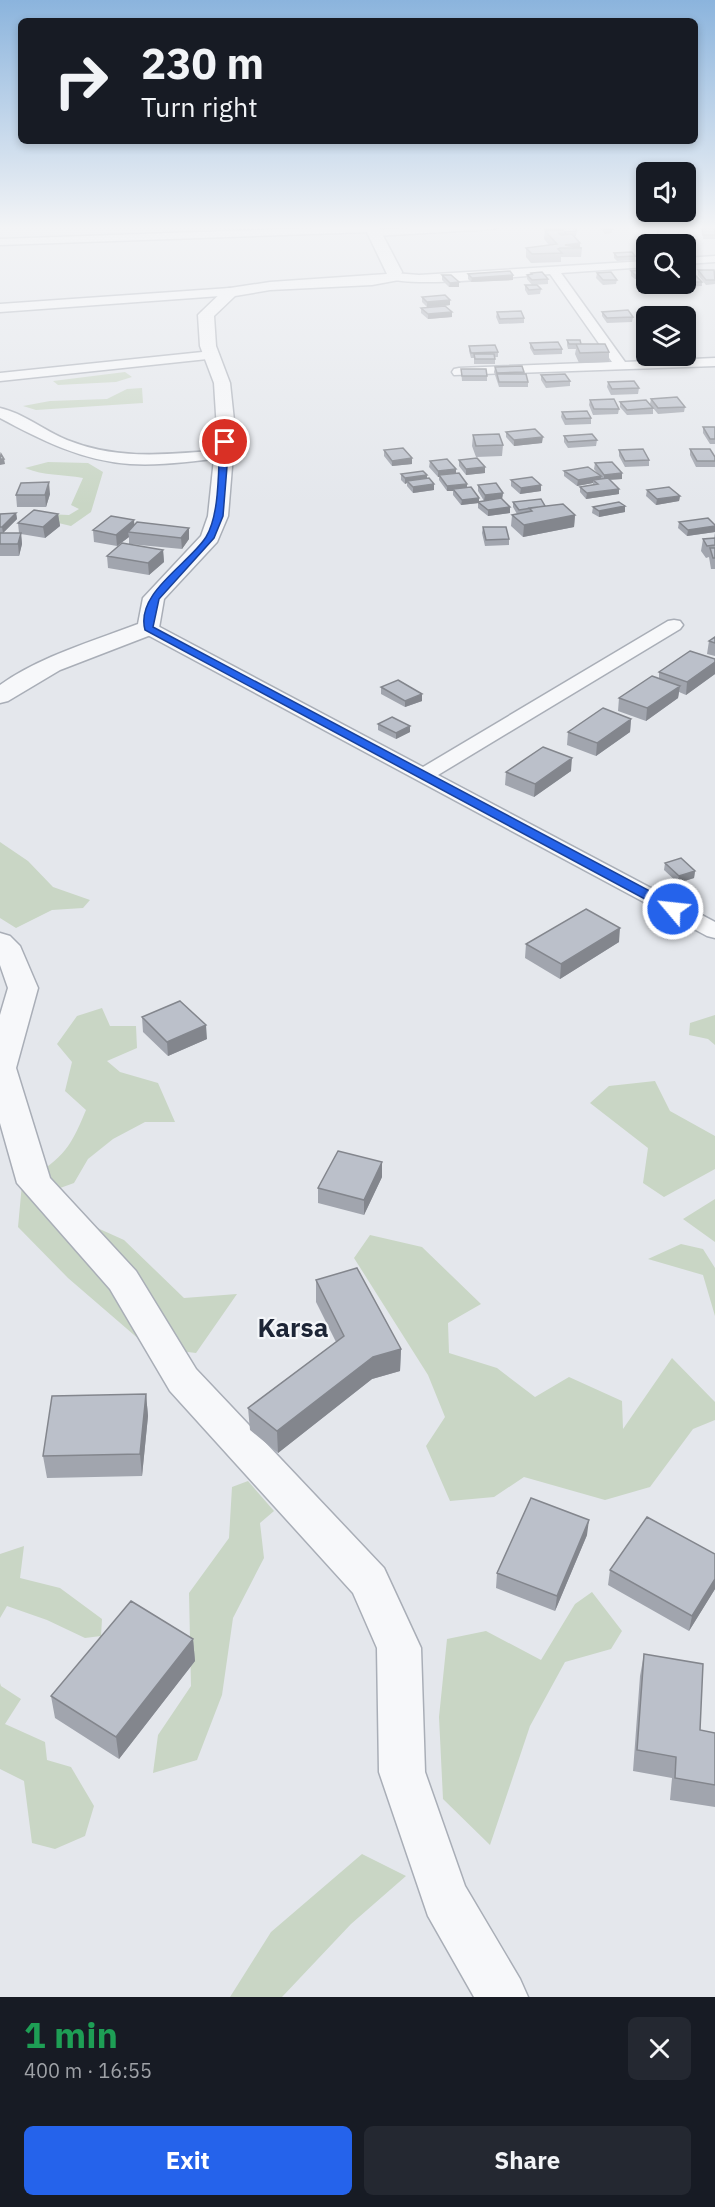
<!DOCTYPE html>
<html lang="en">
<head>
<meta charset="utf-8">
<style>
	:root { --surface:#171b24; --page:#242831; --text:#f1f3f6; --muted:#9ea1a6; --accent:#2563eb }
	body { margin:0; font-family:"IBM Plex Sans",sans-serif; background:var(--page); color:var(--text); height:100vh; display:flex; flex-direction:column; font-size:22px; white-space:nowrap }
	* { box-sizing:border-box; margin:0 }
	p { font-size:20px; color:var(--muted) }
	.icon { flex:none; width:33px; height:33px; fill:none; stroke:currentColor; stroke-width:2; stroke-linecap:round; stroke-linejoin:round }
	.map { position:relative; height:1997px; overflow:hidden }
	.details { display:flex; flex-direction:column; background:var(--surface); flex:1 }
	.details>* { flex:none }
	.guide { position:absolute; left:18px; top:18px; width:680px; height:126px; border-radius:9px; box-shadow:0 3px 9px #0003; background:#171b24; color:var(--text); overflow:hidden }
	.controls { position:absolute; left:636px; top:162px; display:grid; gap:12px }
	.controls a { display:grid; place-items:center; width:60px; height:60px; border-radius:9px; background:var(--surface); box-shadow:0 3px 9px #0003; font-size:30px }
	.pin { position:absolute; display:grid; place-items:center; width:51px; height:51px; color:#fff; margin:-26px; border:3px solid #fff; border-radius:50%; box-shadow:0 2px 6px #0007 }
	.me { position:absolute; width:66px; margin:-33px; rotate:298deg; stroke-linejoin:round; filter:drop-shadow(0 0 4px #0008) }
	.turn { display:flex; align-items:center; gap:21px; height:126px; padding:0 24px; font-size:27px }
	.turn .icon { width:78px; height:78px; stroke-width:2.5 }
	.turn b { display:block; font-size:42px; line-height:51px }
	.round { display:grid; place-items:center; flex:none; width:63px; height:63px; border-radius:9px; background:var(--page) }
	.overview { display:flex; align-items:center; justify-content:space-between; height:102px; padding:0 24px }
	h1 { font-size:36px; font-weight:800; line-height:45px; color:#1e9e55 }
	.action { display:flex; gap:12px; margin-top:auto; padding:12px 24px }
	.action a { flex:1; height:69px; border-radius:9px; background:var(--accent); color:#fff; font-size:24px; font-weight:800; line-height:69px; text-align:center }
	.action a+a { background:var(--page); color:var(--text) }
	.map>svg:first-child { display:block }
	.green { fill:#c9d6c5 }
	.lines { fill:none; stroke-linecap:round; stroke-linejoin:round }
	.minor-casing { stroke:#a9aeb7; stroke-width:3 }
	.tertiary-casing { stroke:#a9aeb7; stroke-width:3 }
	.minor { fill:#f7f8fa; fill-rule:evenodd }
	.tertiary { fill:#f7f8fa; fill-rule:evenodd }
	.wall { fill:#a1a5ae }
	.shaded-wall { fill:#83868d }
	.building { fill:#bbc0ca; stroke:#83868d; stroke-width:1.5 }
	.route { fill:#2563eb; stroke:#184099; stroke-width:1.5 }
	.labels { text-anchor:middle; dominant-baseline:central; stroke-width:4.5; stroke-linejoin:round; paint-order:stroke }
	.near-quarter-label { font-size:26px; font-weight:bold; fill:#1d2536; stroke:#f4f6f9 }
</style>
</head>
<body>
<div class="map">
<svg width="715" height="1997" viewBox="0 0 715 1997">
	<rect width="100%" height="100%" fill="#e4e7ec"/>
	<path class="green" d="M125,372L132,377L116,382L58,385L53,381Z
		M142,388L143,403L36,410L23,406L50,401L107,399L127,389Z
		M48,462L88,463L103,472L91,512L71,526L50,521L45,514L69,515L79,509L71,505L83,478C63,474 44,476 25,468Z
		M0,842L28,861L53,887L90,900L83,908L52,910L16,928L0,918Z
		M102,1008L110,1026H136L137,1048L107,1061L120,1072L158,1083L175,1122H145L113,1139L88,1159L74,1183L38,1196L44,1204L124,1240L184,1298L237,1294L196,1353L148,1347L68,1278L18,1227L22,1184C61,1158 68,1154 86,1110L65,1091L72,1062L57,1044L77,1016Z
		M715,1015V1045L708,1039L689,1035L690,1023Z
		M655,1081L670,1111L715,1136V1169L664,1197L643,1183L648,1148L590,1103L609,1086Z
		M715,1199V1242L683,1219Z
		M370,1235L422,1247L481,1304L448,1323L449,1353L497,1368L535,1397L569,1377L622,1401L623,1429L672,1358L715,1402V1420L693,1429L650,1487L605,1500L524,1477L494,1497L450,1501L426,1446L445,1417L428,1375L354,1258Z
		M681,1244L703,1249L715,1268V1316L703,1275L648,1259Z
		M248,1481L274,1511L260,1523L264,1558L233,1618L222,1695L197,1760L153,1773L158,1735L191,1686L189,1593L229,1538L232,1487Z
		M24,1546L20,1578L60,1588L102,1619L101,1636L85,1638L47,1620L7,1606L0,1618V1554Z
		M592,1592L622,1631L611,1649L565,1662L530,1726L490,1845L443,1799L439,1717L447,1639L486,1631L541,1660L575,1604Z
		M0,1683L1,1686L21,1699L5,1724L45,1742L47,1760L71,1767L94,1806L85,1836L55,1849L32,1843L24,1781L0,1769Z
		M362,1854L406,1876L351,1924L282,1997H230L271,1932Z"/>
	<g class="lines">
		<g class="minor-casing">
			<path id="minor" d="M373,226L378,230L444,226H499L494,229L375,236L370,232L0,245V239Z
				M715,256V262L686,264V258Z
				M646,261V267L561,273L625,362L715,358V366L454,375L452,372L454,369L459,368L612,362L550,274C524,276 402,289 388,277L394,273L419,275Z
				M230,288L234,289V295L0,312V304Z
				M212,351L219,355L217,358L0,381V373Z
				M0,408C23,413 45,431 67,440C119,461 169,454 223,450L230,454L223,458C192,461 161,466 130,464C83,461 41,440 0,418Z
				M674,620L680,621L683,625L680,629L438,775L715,922V938L707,936L142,632L139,628L142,624H154L423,767L668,621Z"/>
		</g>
		<g class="tertiary-casing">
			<path id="tertiary" d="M364,226H378L402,272L399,280L372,285L270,290L235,296L214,316L216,346L230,383L235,430L228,516L217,542L164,599L159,628L156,633L60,670L8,701L0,703V685C41,656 91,642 138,624L143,598L201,536L208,516L217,430L214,383L200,346L198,315L201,312L225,289L230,288L270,282L387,274Z
				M0,933L10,936L20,946L38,988L16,1068L50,1178L136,1271L196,1369L384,1568L421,1648L425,1772L465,1886L520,1979L528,1997H474L428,1916L379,1772L377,1648L353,1593L170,1391L110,1289L17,1183L0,1123V1015L8,988L0,965Z"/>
		</g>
		<use href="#minor" class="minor"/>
		<use href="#tertiary" class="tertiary"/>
	</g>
	<path class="wall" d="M601,226H609L612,229V233L605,234L601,229Z
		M680,226L677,244H656L657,236Z
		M681,226H696L695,233L681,232Z
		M702,226L715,231V239H703Z
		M545,229L577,231L576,236H574L580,248H582L581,257H561V262L531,263L526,257V248L549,245L544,239Z
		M614,253L635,256V260L617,261L614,258Z
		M686,264L693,269V272L702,282V286L685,287L681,284H686Z
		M646,270L635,279L631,276V271Z
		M698,270L715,271V284L706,285L698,275Z
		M531,273L548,279V284L532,285L527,279V275L531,274Z
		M597,273L617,280L616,284L603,285L596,278Z
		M468,274L513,275V280L471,282L468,279Z
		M442,275L459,287H449L442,280Z
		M525,285L541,289L540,294L528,295L525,290Z
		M422,297L450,300V305L445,306L452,312V317L428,319L421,313V308L427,307L422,302Z
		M497,312L524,318V323L499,324L496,317Z
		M602,312L633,317L632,322L607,323L602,316Z
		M567,340L609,352V362L579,363L575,354L576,349H568L567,345Z
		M530,343L562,349V354L534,355L530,348Z
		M469,346L498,352V357H495V364H474V358H471L469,351Z
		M495,367L524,372L528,382V387H499L494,372Z
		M461,369L487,376V381H462Z
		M541,375L570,381V386L546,388L541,380Z
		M608,382L639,388L638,394L611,395L607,387Z
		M651,399L685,407L684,412L658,414L653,408V414L627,415L620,407V402L650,404Z
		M590,400L619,409L618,414L593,415L589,405Z
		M562,412L591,418V424L565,425L561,417Z
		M703,427H715V444H710L703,433Z
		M506,432L542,443L514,446L506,437Z
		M473,435L503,445L502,456L476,457L472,446Z
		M564,436L597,440L596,446L568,448L564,442Z
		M690,449L715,457V467H696L690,455Z
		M384,450L412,458V464L392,466L384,456Z
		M619,450L649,460V466L625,467L619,456Z
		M459,460L485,473L466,475L459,466Z
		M430,461L456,469V473L467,484V487L479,498V502L484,501L478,491V485L503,493L502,499H501L510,513L488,516L478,508V503L461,505L453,495V491H447L439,480V477H438L429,467Z
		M595,463L622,473V479L609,480L619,489V494L586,499L580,492V487L593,485V483L577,486L564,476V471L598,474L594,469Z
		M401,474L427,475V478L434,490L413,493L407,486V483L405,484L401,480Z
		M511,480L541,485V491L520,494L511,486Z
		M647,490L680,496L679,501L656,505L646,496Z
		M50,494L46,507H17L16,495Z
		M513,502L545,506L575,515L574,527L523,537L511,526L512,515L517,514L513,507Z
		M625,506V512L599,517L592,513L593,507Z
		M16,513L17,519L3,533H0V514Z
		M58,514L60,526L45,538L21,534L22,544L19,556H0V533H19L18,523Z
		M679,522L715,525V569H711L709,557L706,558L701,551L703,539H714L715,532L687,536L678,528Z
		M135,525L189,539L182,549L129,544V537L117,546L94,542L93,530Z
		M483,527L509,539V545L485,546L482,533Z
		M163,550L164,562L149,575L108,568L107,556Z
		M715,637V656L707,654L709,641Z
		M715,659V674L686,695L679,692L678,698L646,721L618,711L619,698L659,678V672Z
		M381,687L422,701L405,707L381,694Z
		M631,719L630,732L596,756L567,745L568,732Z
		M378,724L410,732L396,739L378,730Z
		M571,771L534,797L505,785L506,772Z
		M665,863L695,871L694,878L678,883L664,870Z
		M619,942L560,979L525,958L526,944Z
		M142,1017L207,1039L168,1056L143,1032Z
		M382,1162V1177L364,1215L318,1203V1188Z
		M316,1280L401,1349L400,1371L372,1379L278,1453L250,1430L248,1408L336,1342L316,1302Z
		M146,1394L148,1416L142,1476L47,1478L43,1456Z
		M587,1535L555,1611L496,1588L497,1573Z
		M715,1554V1589L689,1631L608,1585L610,1570Z
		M193,1639L195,1661L119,1759L55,1718L51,1696Z
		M644,1654L700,1730L715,1733V1807L670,1800L672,1778L633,1771L640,1676Z"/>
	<path class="shaded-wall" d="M580,243V248L565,245Z
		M646,274V279H635V275Z
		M513,275V280L471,282L472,278Z
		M459,282V287H449L450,283Z
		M450,300V305L427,307V302Z
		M452,312V317L428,319V314Z
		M543,437L542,443L514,446V440Z
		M412,458V464L392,466V461Z
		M0,459H4L5,464L0,465Z
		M485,467V473L466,475V469Z
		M456,469V475H439V477H438V471Z
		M622,473V479L604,480V475Z
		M427,475V480L407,481V483L405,484V478Z
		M601,476V482L593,480V483L577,486L578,480Z
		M49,482L50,494L46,507L45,495Z
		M434,484V490L413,493V487Z
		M467,484V489H453V491H447V486Z
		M541,485V491L520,494L521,488Z
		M619,489V494L586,499L587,493Z
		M503,493L502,499L484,501L485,495Z
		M680,496L679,501L656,505L657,499Z
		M479,498V503L461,505L462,500Z
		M625,506V512L599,517V511Z
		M510,507V513L488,516V510Z
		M16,513L17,519L3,533L2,527Z
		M58,514L60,526L45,538L43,527Z
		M575,515L574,527L523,537L524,525Z
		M134,520L135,532H128L129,537L117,546L116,535Z
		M715,526V532L687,536L688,530Z
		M189,528V539L182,549L181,538Z
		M21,533L22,544L19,556L18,544Z
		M163,550L164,562L149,575L148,563Z
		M715,662V674L686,695L687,682Z
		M680,686L678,698L646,721L647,708Z
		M422,694V701L405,707V701Z
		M631,719L630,732L596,756L597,743Z
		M410,726V732L396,739V733Z
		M572,758L571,771L534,797L535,784Z
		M695,871L694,878L678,883L679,876Z
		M620,928L619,942L560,979L561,964Z
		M206,1025L207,1039L168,1056L167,1042Z
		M382,1162V1177L364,1215V1200Z
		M401,1349L400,1371L372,1379L278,1453L277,1431L373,1357Z
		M146,1394L148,1416L142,1476L140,1454Z
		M589,1520L587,1535L555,1611L557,1596Z
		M715,1579V1589L689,1631L692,1616Z
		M193,1639L195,1661L119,1759L116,1737Z"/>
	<path class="building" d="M572,226L577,231L565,232L563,230H547L545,229Z
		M602,226H609L612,229H605Z
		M659,226H680L678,237L657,236Z
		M681,226H696V228H681Z
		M702,226H714L715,235H703Z
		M563,230L566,233H559L561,235L572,234L580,243L565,245L582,248H560L558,249L562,253L532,254L526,248L557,244L545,231Z
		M662,243H675V244H662Z
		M632,252L635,256L617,257L614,253Z
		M686,264H688L693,269H686Z
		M646,270V274L635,275L631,271Z
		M698,270H714L715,280H706Z
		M510,271L513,275L472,278L468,274Z
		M686,271H691L702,282H686Z
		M542,272L548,279L532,280L527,275L532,274L531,273Z
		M611,272L617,280H603L597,273Z
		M442,275H451L459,282L450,283Z
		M525,285H537L541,289L529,290Z
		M445,295L450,300L427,302L422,297Z
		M445,306L452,312L428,314L421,308Z
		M628,310L633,317L607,318L602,312Z
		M521,311L524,318L500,319L497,312Z
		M567,340H580L581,344H569Z
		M558,342L562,349L534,350L530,343Z
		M576,344H605L609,352L580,353Z
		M495,345L498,352L471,353L469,346Z
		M474,354H494L495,359H475Z
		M522,366L524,372L497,373L495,367Z
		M461,369H486L487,376H462Z
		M497,374H526L528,382H499Z
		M565,374L570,381L546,382L541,375Z
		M634,381L639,388L612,389L608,382Z
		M677,397L685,407L658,408L651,399Z
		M614,399L619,409H594L590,400Z
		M646,400L653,408L627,410L620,402Z
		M587,411L591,418L566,419L562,412Z
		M703,427H715V439H710Z
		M535,429L543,437L514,440L506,432Z
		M499,434L503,445L476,446L473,435Z
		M592,434L597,440L568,442L564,436Z
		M403,448L412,458L392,461L384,450Z
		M643,449L649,460L625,461L619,450Z
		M690,449H710L715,457V461H697Z
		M1,454L4,459H0Z
		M477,458L485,467L466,469L459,460Z
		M447,459L456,469L438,471L430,461Z
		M612,462L622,473L604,475L595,463Z
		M588,467L601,476L578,480L564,471Z
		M423,471L427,475L405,478L401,474Z
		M459,473L467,484L447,486L439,475Z
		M532,477L541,485L521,488L511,480Z
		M429,478L434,484L413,487L407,481Z
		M608,478L619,489L587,493L580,487L598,484L593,480Z
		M49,482L45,495H16L21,483Z
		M496,483L503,493L485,495L478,485Z
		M471,487L479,498L462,500L453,489Z
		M669,487L680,496L657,499L647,490Z
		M501,498L510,507L488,510L478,502Z
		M541,499L545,506L519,510L513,502Z
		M619,502L625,506L599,511L593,507Z
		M563,504L575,515L524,525L512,515L532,511L529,508Z
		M34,510L58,514L43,527L18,523Z
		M16,513L2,527H0V514Z
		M111,516L134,520L116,535L93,530Z
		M708,518L715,525V526L688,530L679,522Z
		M137,522L189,528L181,538L128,532Z
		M483,527H506L509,539L486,540Z
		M0,533H21L18,544H0Z
		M715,538V545L707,546L703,539Z
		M122,543L163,550L148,563L107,556Z
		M710,548H715V558H713Z
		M715,637V643L709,641Z
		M690,651L715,659V662L687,682L659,672Z
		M652,676L680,686L647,708L619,698Z
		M398,680L422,694L405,701L381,687Z
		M603,708L631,719L597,743L568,732Z
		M392,717L410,726L396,733L378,724Z
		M543,747L572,758L535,784L506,772Z
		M681,858L695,871L679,876L665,863Z
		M586,909L620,928L561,964L526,944Z
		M180,1001L206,1025L167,1042L142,1017Z
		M338,1151L382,1162L364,1200L318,1188Z
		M357,1268L401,1349L373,1357L277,1431L248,1408L344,1336L316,1280Z
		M146,1394L140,1454L43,1456L52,1396Z
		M531,1498L589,1520L557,1596L497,1573Z
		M647,1517L715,1554V1579L692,1616L610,1570Z
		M131,1601L193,1639L116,1737L51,1696Z
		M644,1654L703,1664L700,1730L715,1733V1785L675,1778L676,1757L637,1750Z"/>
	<linearGradient id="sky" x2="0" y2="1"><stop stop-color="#8bb4dd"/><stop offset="0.45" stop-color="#f3f4f6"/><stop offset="1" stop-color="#f3f4f6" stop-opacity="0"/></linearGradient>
	<rect width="715" height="505" fill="url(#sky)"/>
	<path class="route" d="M225,440L229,442L223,516L214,538L159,599L153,627L678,906L680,909L678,912H669L145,630C135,593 189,564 206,537C220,514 218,469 220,442Z"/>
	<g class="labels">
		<g class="near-quarter-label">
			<text x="293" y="1327">Karsa</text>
		</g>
	</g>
</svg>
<div class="controls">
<a><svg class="icon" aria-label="sound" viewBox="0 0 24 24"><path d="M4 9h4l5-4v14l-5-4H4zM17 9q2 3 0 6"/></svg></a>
<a><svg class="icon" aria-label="search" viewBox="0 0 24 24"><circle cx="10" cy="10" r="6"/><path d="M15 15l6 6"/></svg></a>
<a><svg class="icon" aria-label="layers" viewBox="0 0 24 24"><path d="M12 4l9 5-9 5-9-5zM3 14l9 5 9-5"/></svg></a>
</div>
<div class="pin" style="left:225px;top:442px;background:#d93025"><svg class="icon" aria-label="arrive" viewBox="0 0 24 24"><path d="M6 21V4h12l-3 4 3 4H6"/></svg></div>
<svg class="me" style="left:673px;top:909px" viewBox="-20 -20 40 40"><circle r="17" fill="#2563eb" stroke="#fff" stroke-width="3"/><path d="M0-11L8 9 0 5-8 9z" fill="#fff"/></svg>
<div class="guide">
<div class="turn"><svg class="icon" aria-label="right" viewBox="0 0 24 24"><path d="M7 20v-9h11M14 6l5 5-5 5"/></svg><div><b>230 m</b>Turn right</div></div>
</div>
</div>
<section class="details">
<div class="overview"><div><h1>1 min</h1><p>400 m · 16:55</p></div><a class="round"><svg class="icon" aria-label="close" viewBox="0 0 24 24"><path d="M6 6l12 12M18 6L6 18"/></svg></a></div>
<div class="action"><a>Exit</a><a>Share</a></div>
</section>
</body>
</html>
